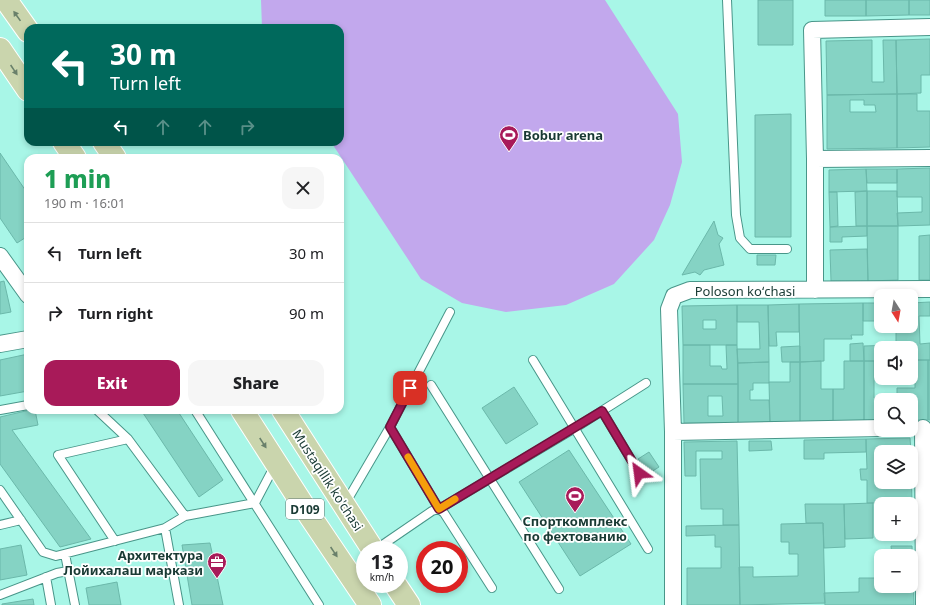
<!DOCTYPE html>
<html lang="en">
<head>
<meta charset="utf-8">
<style>
	:root { --surface:#fff; --page:#f6f6f6; --text:#202124; --muted:#757577; --line:#e0e0e0; --accent:#a81a59 }
	body { margin:0; font-family:"Noto Sans",sans-serif; background:var(--page); color:var(--text); height:100vh; display:flex; flex-direction:column; font-size:15px; white-space:nowrap }
	* { box-sizing:border-box; margin:0 }
	p { font-size:13px; color:var(--muted) }
	.icon { flex:none; width:22px; height:22px; fill:none; stroke:currentColor; stroke-width:2; stroke-linecap:round; stroke-linejoin:round }
	.map { position:relative; flex:1; overflow:hidden }
	.drawer { position:absolute; left:24px; top:154px; width:320px; height:260px; display:flex; flex-direction:column; background:var(--surface); border-radius:12px; box-shadow:0 2px 6px #0003 }
	.drawer>* { flex:none }
	.top-card { position:absolute; left:24px; top:24px; width:320px; height:122px; border-radius:12px; box-shadow:0 2px 6px #0003; background:#00695c; color:#fff; overflow:hidden }
	.needle { width:26px; rotate:169deg }
	.tools { position:absolute; left:874px; top:289px; display:grid; gap:8px }
	.tools a { display:grid; place-items:center; width:44px; height:44px; border-radius:8px; background:var(--surface); box-shadow:0 2px 6px #0003; font-size:20px }
	.speed { position:absolute; left:356px; top:541px; display:flex; gap:8px; font-size:20px; font-weight:700; text-align:center }
	.speed>* { display:grid; place-content:center; width:52px; height:52px; border-radius:50%; background:var(--surface); box-shadow:0 2px 6px #0003; line-height:1 }
	.speed small { font-size:10px; font-weight:400 }
	.speed .limit { border:6px solid #d22; background:#fff; color:#111 }
	.pin { position:absolute; display:grid; place-items:center; width:34px; height:34px; color:#fff; margin:-17px; border-radius:8px; box-shadow:0 2px 6px #0006 }
	.me { position:absolute; width:44px; margin:-22px; rotate:329deg; stroke-linejoin:round; filter:drop-shadow(0 0 3px #0008) }
	.turn { display:flex; align-items:center; gap:14px; height:84px; padding:0 20px; font-size:18px }
	.turn .icon { width:52px; height:52px; stroke-width:2.5 }
	.turn b { display:block; font-size:28px; line-height:34px }
	.lanes { display:flex; align-items:center; height:38px; padding:0 20px; background:#0003; justify-content:center; gap:20px; direction:ltr }
	.lanes .off { opacity:.35 }
	.round { display:grid; place-items:center; flex:none; width:42px; height:42px; border-radius:12px; background:var(--page) }
	.overview { display:flex; align-items:center; justify-content:space-between; height:68px; padding:0 20px }
	h1 { font-size:24px; font-weight:800; line-height:30px; color:#1e9e55 }
	.action { display:flex; gap:8px; margin-top:auto; padding:8px 20px }
	.action a { flex:1; height:46px; border-radius:12px; background:var(--accent); color:#fff; font-size:16px; font-weight:800; line-height:46px; text-align:center }
	.action a+a { background:var(--page); color:var(--text) }
	ul { padding:0; list-style:none }
	li { display:flex; align-items:center; gap:12px; height:60px; padding:0 20px; border-top:1px solid var(--line) }
	li div { flex:1 }
	li b { display:block; font-size:15px }
	li em { font-style:normal }
	.map>svg:first-child { display:block }
	.garden { fill:#c2a8ed }
	.building { fill:#85d3c4; stroke:#6bb8aa; fill-rule:evenodd }
	.lines { fill:none; stroke-linecap:round; stroke-linejoin:round }
	.lane-casing { stroke:#489689; stroke-width:10 }
	.street-casing { stroke:#489689; stroke-width:18 }
	.primary-casing { stroke:#fff; stroke-width:24 }
	.lane { stroke:#fff; stroke-width:8 }
	.street { stroke:#fff; stroke-width:16 }
	.primary { stroke:#cad5ad; stroke-width:22 }
	.oneway { fill:#69806a }
	.route-casing { stroke:#6d113a; stroke-width:10 }
	.route { stroke:#a81a59; stroke-width:7 }
	.slow { stroke:#f59e0b; stroke-width:7 }
	.labels { text-anchor:middle; dominant-baseline:central; stroke-width:3.5; stroke-linejoin:round; paint-order:stroke }
	.shield { fill:#fff; stroke:#5e7571; stroke-width:1 }
	.shield-label { font-size:12px; font-weight:bold; fill:#193a34 }
	.poi-label { font-size:13px; font-weight:bold; fill:#193a34; stroke:#fff; text-anchor:start }
	.street-label { font-size:13px; fill:#193a34; stroke:#fff }
</style>
</head>
<body>
<div class="map">
<svg width="930" height="605" viewBox="0 0 930 605">
	<rect width="100%" height="100%" fill="#a8f6e7"/>
	<path class="garden" d="M261,0H605L678,114L682,162L670,205L654,240L614,284L566,305L506,312L462,303L421,279L331,142H340V28H262Z"/>
	<path class="building" d="M758,0H793V45H758Z
		M825,0H866V16H825Z
		M866,0H909V15L866,16Z
		M909,0H930V15H909Z
		M930,39V75H921V93L897,94L896,40Z
		M872,40V82H884L883,40H896L897,94L827,95L826,41Z
		M897,94V148L827,149V95ZM850,100H864V105H875L876,112H850Z
		M897,94H917V111H930V147L897,148Z
		M791,114V237H755V115Z
		M0,153L28,194V236L17,243L0,218Z
		M930,168V225L898,226L897,213L922,212V197H897V169Z
		M866,169H897V183H867Z
		M866,169L867,191L829,192V170Z
		M867,191H897L898,226H867Z
		M867,191V226H856L855,192Z
		M829,192H837L838,226L830,227Z
		M714,221L718,235L723,238L719,244L724,265L704,270L700,275L695,272L682,275Z
		M867,226H898V280L868,281Z
		M867,226V236L842,237V242H830V227Z
		M930,235V280H919V236Z
		M867,249L868,281H831L830,250Z
		M757,255H776L775,265H757Z
		M4,281L11,312L0,314V282Z
		M930,302V316H919L920,344L930,343V360H911V348H896V326H911V303Z
		M863,303H881V321H863Z
		M863,303V335H851L852,339H824V361L800,362L799,304Z
		M799,304V332H776L777,346H769L768,305Z
		M737,305V345H683L682,306ZM703,320H716V329H703Z
		M737,305H768L769,362L738,363L737,349H760L759,322H737Z
		M863,343L864,361H850V344Z
		M683,345H710V366H721L722,369H727L726,345H737L738,384H683Z
		M896,345V348H881V361H864V346Z
		M800,346V362H782L781,347Z
		M28,354V391L0,396V360Z
		M911,360H928V420H911V400H897V388H915V375H911Z
		M928,360H930V420H928Z
		M821,361V389H833V421L800,422V362Z
		M844,361H864V421H833V389H844Z
		M864,361H874V398L897,397V400H881V421H864Z
		M769,362V383H753V390H750V400H769L770,422L738,423V363Z
		M790,362H800V422H770L769,382H790Z
		M683,384H738V423H684ZM708,396H722L723,416H708Z
		M514,387L538,424L506,444L482,408Z
		M30,410H35L38,425L12,430L91,539L60,547L0,464V417Z
		M141,410H177L223,480L199,497Z
		M910,438L911,452H881V482H911V469L912,502L867,503V480H861L860,469H867L866,439Z
		M866,439V452L824,453V459H804V440Z
		M737,441L739,525H723V509H701L700,459H722V451H696V476H685L684,442Z
		M749,441H771L772,450L749,451Z
		M569,450L631,544L580,576L519,482Z
		M649,452L659,467L648,474L638,459Z
		M912,502V537L890,538V534H911V504H890V503Z
		M873,503V538L845,539L844,504Z
		M805,504H844L845,547L824,548L823,523H806Z
		M823,523L825,603L740,605L739,567H753V577L798,576V554H789V542H781V524Z
		M739,525L740,605H687V568H721V547H715V535L686,536V526Z
		M210,543L223,605H192L182,545Z
		M21,545L27,575L0,580V549Z
		M891,546H912L914,605H825L824,593L859,592V578H881V586H911V556H892Z
		M117,582L121,605H89L86,588Z
		M33,599L34,605H2V604Z"/>
	<g class="lines">
		<g class="lane-casing">
			<path id="lane" d="M727,0L736,215L740,238L750,249H787
				M533,360L648,549
				M431,385L559,589
				M0,410L28,405
				M97,410L128,439L185,516
				M195,410L319,605
				M602,411L639,473
				M390,427L439,509L575,428L646,383
				M0,490L43,552L56,556L165,528L185,516L255,503L275,465
				M345,504L390,427L450,312
				M0,525L21,520
				M165,528L179,605
				M115,541L58,455L128,439
				M375,550L432,511L439,509L444,513L492,588
				M65,554L75,605
				M46,577L51,605
				M0,595L57,573L68,571"/>
		</g>
		<g class="street-casing">
			<path id="street" d="M815,159L930,158
				M0,256L28,295
				M815,290V159L812,30L930,27
				M0,344L28,339
				M923,428L924,605
				M673,432L881,428
				M673,605V432L669,309L674,296L690,290L930,289"/>
		</g>
		<g class="primary-casing">
			<path id="primary" d="M6,0L28,31
				M0,49L28,90
				M64,142L75,158
				M104,142L115,158
				M242,410L310,516L370,605
				M283,410L373,550
				M395,584L409,605"/>
		</g>
		<use href="#lane" class="lane"/>
		<use href="#street" class="street"/>
		<use href="#primary" class="primary"/>
	</g>
	<defs><path id="oneway-solid" d="M-6-.8H1V-3.2L6.5 0L1 3.2V.8H-6Z"/></defs>
	<g class="oneway">
		<use href="#oneway-solid" transform="translate(17 16) rotate(-125)"/>
		<use href="#oneway-solid" transform="translate(14 70) rotate(56)"/>
		<use href="#oneway-solid" transform="translate(263 443) rotate(57)"/>
		<use href="#oneway-solid" transform="translate(334 552) rotate(56)"/>
	</g>
	<g class="lines">
		<g class="route-casing">
			<path id="route" d="M410,388L390,427L439,509L602,411L639,473"/>
		</g>
		<use href="#route" class="route"/>
		<path class="slow" d="M408,457L439,509L455,499"/>
	</g>
	<defs>
		<g id="stadium-pin" transform="scale(1)"><path d="M0 17L-7.5 6A9.5 9.5 0 1 1 7.5 6Z" fill="#a81a59" stroke="#fff"/><path d="M0-5a6.5 5 0 1 0 0 10a6.5 5 0 1 0 0-10ZM-3.5-1.8h7v3.6h-7Z" fill="#fff"/></g>
		<g id="office-pin" transform="scale(1)"><path d="M0 17L-7.5 6A9.5 9.5 0 1 1 7.5 6Z" fill="#a81a59" stroke="#fff"/><path d="M-6-3h4V-5.5h4V-3h4V5H-6ZM-1-4.5V-3h2v-1.5ZM-6 0V1H6V0Z" fill="#fff"/></g>
	</defs>
	<g fill-rule="evenodd">
		<use href="#stadium-pin" x="509" y="135"/>
		<use href="#stadium-pin" x="575" y="496"/>
		<use href="#office-pin" x="217" y="562"/>
	</g>
	<g class="labels">
		<rect class="shield" x="286" y="499" width="38" height="20" rx="3"/>
		<g class="shield-label">
			<text x="305" y="509">D109</text>
		</g>
		<g class="poi-label">
			<text x="523" y="135">Bobur arena</text>
			<text x="575" y="521" text-anchor="middle">Спорткомплекс<tspan x="575" dy="15">по фехтованию</tspan></text>
			<text x="203" y="555" text-anchor="end">Архитектура<tspan x="203" dy="15">Лойихалаш маркази</tspan></text>
		</g>
		<g class="street-label">
			<text x="745" y="291">Poloson koʻchasi</text>
			<text transform="translate(328 480) rotate(57)">Mustaqillik ko'chasi</text>
		</g>
	</g>
</svg>
<div class="tools">
<a><svg class="needle" viewBox="-14 -14 28 28"><path d="M0-13l5 13h-10z" fill="#e53935"/><path d="M0 13l5-13h-10z" fill="#757577"/></svg></a>
<a><svg class="icon" aria-label="sound" viewBox="0 0 24 24"><path d="M4 9h4l5-4v14l-5-4H4zM17 9q2 3 0 6"/></svg></a>
<a><svg class="icon" aria-label="search" viewBox="0 0 24 24"><circle cx="10" cy="10" r="6"/><path d="M15 15l6 6"/></svg></a>
<a><svg class="icon" aria-label="layers" viewBox="0 0 24 24"><path d="M12 4l9 5-9 5-9-5zM3 14l9 5 9-5"/></svg></a>
<a>+</a>
<a>−</a>
</div>
<div class="speed"><div>13<small>km/h</small></div><div class="limit">20</div></div>
<div class="pin" style="left:410px;top:388px;background:#d93025"><svg class="icon" aria-label="arrive" viewBox="0 0 24 24"><path d="M6 21V4h12l-3 4 3 4H6"/></svg></div>
<svg class="me" style="left:639px;top:473px" viewBox="-20 -20 40 40"><path d="M0-17L14 15 0 8-14 15z" fill="#a81a59" stroke="#fff" stroke-width="4"/></svg>
<div class="top-card">
<div class="turn"><svg class="icon" aria-label="left" viewBox="0 0 24 24"><path d="M17 20v-9H6M10 6l-5 5 5 5"/></svg><div><b>30 m</b>Turn left</div></div>
<div class="lanes"><svg class="icon" aria-label="left" viewBox="0 0 24 24"><path d="M17 20v-9H6M10 6l-5 5 5 5"/></svg><svg class="icon off" aria-label="ahead" viewBox="0 0 24 24"><path d="M12 20V5M6 11l6-6 6 6"/></svg><svg class="icon off" aria-label="ahead" viewBox="0 0 24 24"><path d="M12 20V5M6 11l6-6 6 6"/></svg><svg class="icon off" aria-label="right" viewBox="0 0 24 24"><path d="M7 20v-9h11M14 6l5 5-5 5"/></svg></div>
</div>
<section class="drawer">
<div class="overview"><div><h1>1 min</h1><p>190 m · 16:01</p></div><a class="round"><svg class="icon" aria-label="close" viewBox="0 0 24 24"><path d="M6 6l12 12M18 6L6 18"/></svg></a></div>
<ul>
<li><svg class="icon" aria-label="left" viewBox="0 0 24 24"><path d="M17 20v-9H6M10 6l-5 5 5 5"/></svg><div><b>Turn left</b></div><em>30 m</em></li>
<li><svg class="icon" aria-label="right" viewBox="0 0 24 24"><path d="M7 20v-9h11M14 6l5 5-5 5"/></svg><div><b>Turn right</b></div><em>90 m</em></li>
</ul>
<div class="action"><a>Exit</a><a>Share</a></div>
</section>
</div>
</body>
</html>
